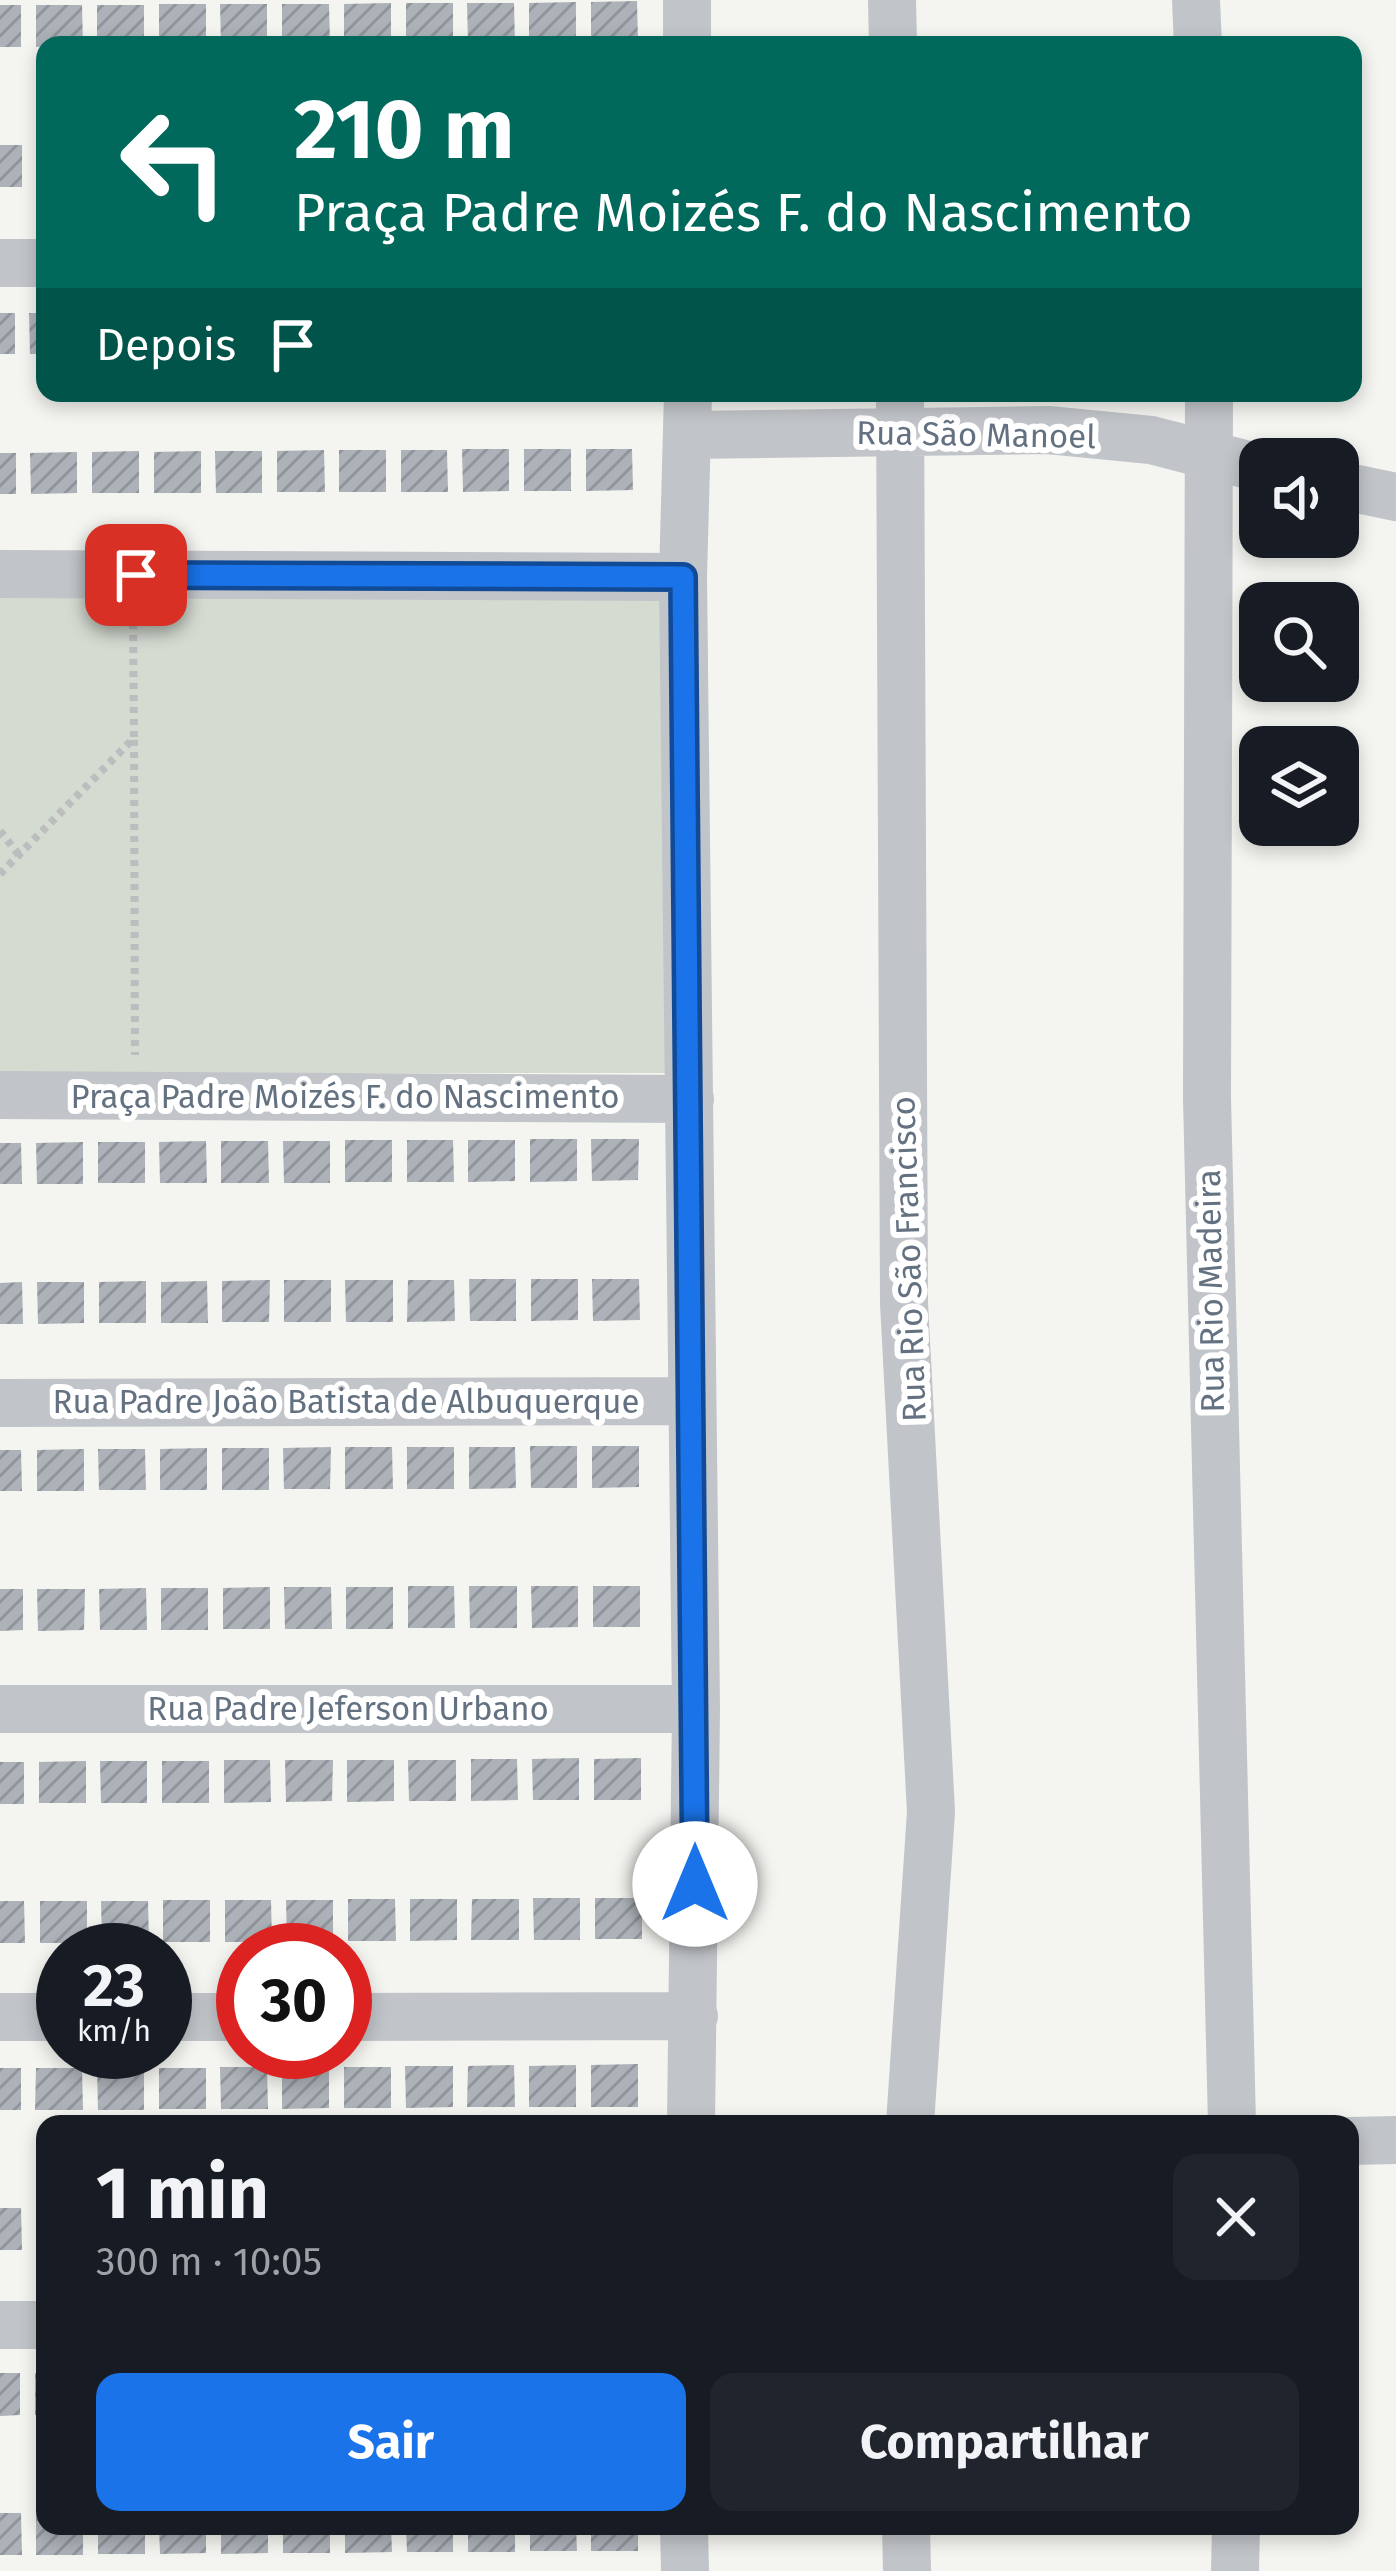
<!DOCTYPE html>
<html lang="pt">
<head>
<meta charset="utf-8">
<style>
	:root { --surface:#171b24; --page:#20242c; --text:#f1f3f6; --muted:#9ea1a6; --accent:#1a73e8 }
	body { margin:0; font-family:"Fira Sans",sans-serif; background:var(--page); color:var(--text); height:100vh; display:flex; flex-direction:column; font-size:45px; white-space:nowrap }
	* { box-sizing:border-box; margin:0 }
	p { font-size:39px; color:var(--muted) }
	.icon { flex:none; width:66px; height:66px; fill:none; stroke:currentColor; stroke-width:2; stroke-linecap:round; stroke-linejoin:round }
	.map { position:relative; flex:1; overflow:hidden }
	.details { position:absolute; left:36px; top:2115px; width:1323px; height:420px; display:flex; flex-direction:column; background:var(--surface); border-radius:24px; box-shadow:0 6px 18px #0003 }
	.details>* { flex:none }
	.hud { position:absolute; left:36px; top:36px; width:1326px; height:366px; border-radius:24px; box-shadow:0 6px 18px #0003; background:#00695c; color:#fff; overflow:hidden }
	.controls { position:absolute; left:1239px; top:438px; display:grid; gap:24px }
	.controls a { display:grid; place-items:center; width:120px; height:120px; border-radius:24px; background:var(--surface); box-shadow:0 6px 18px #0003; font-size:60px }
	.speed { position:absolute; left:36px; top:1923px; display:flex; gap:24px; font-size:60px; font-weight:700; text-align:center }
	.speed>* { display:grid; place-content:center; width:156px; height:156px; border-radius:50%; background:var(--surface); box-shadow:0 6px 18px #0003; line-height:1 }
	.speed small { font-size:30px; font-weight:400 }
	.speed .limit { border:18px solid #d22; background:#fff; color:#111 }
	.pin { position:absolute; display:grid; place-items:center; width:102px; height:102px; color:#fff; margin:-51px; border-radius:24px; box-shadow:0 6px 18px #0006 }
	.me { position:absolute; width:132px; margin:-66px; rotate:0deg; stroke-linejoin:round; filter:drop-shadow(0 0 9px #0008) }
	.turn { display:flex; align-items:center; gap:42px; height:252px; padding:0 60px; font-size:54px }
	.turn .icon { width:156px; height:156px; stroke-width:2.5 }
	.turn b { display:block; font-size:84px; line-height:102px }
	.then { display:flex; align-items:center; height:114px; padding:0 60px; background:#0003; gap:24px; font-size:45px }
	.round { display:grid; place-items:center; flex:none; width:126px; height:126px; border-radius:24px; background:var(--page) }
	.head { display:flex; align-items:center; justify-content:space-between; height:204px; padding:0 60px }
	h1 { font-size:72px; font-weight:700; line-height:90px }
	.cta { display:flex; gap:24px; margin-top:auto; padding:24px 60px }
	.cta a { flex:1; height:138px; border-radius:24px; background:var(--accent); color:#fff; font-size:48px; font-weight:700; line-height:138px; text-align:center }
	.cta a+a { background:var(--page); color:var(--text) }
	.map>svg:first-child { display:block }
	.park { fill:#d4dbd1 }
	.building { fill:url(#building-hatch) }
	.lines { fill:none; stroke-linecap:round; stroke-linejoin:round }
	.path { stroke:#bbbdbf; stroke-width:8; stroke-dasharray:6 6; stroke-linecap:butt }
	.minor { stroke:#c1c4c8; stroke-width:48 }
	.route-casing { stroke:#114b97; stroke-width:30 }
	.route { stroke:#1a73e8; stroke-width:21 }
	.labels { text-anchor:middle; dominant-baseline:central; stroke-width:12; stroke-linejoin:round; paint-order:stroke }
	.street-label { font-size:33px; fill:#637181; stroke:#fff }
</style>
</head>
<body>
<div class="map">
<svg width="1396" height="2571" viewBox="0 0 1396 2571">
	<defs>
		<pattern id="building-hatch" width="6" height="6" patternUnits="userSpaceOnUse" patternTransform="scale(3)"><rect width="6" height="6" fill="#acb2b8"/><path d="M-1 1l2-2M0 6l6-6M5 7l2-2" fill="none" stroke="#90959b"/></pattern>
	</defs>
	<rect width="100%" height="100%" fill="#f4f4f0"/>
	<path class="park" d="M662,591L671,1073H0V594Z"/>
	<path class="building" d="M637,1L638,43H591V2Z
		M576,2V44H529V3Z
		M391,3V44L344,45V4Z
		M406,3H453V44L406,45Z
		M467,3H514L515,44H468Z
		M159,4H206V45H159Z
		M220,4H267V45H221Z
		M282,4H329L330,45H282Z
		M0,5H21V47H0Z
		M36,5H82L83,45L36,47Z
		M97,5H144V45H97Z
		M0,145H22V187H0Z
		M37,145H45V186H36Z
		M0,313H15V354H0Z
		M29,313H45V354H30Z
		M462,449H509V491L463,492Z
		M524,449H571V491H524Z
		M586,449H632L633,490L586,491Z
		M324,450L325,492H277V451Z
		M339,450H386V492H339Z
		M401,450H447L448,492H401Z
		M139,451V493H92V452Z
		M201,451V493H154V452Z
		M215,451H262V493H216Z
		M77,452V493L31,494L30,453Z
		M0,453H16V494H0Z
		M530,1139H577V1181L530,1182Z
		M591,1139H639L638,1180L592,1181Z
		M345,1140H392V1182H345Z
		M407,1140H453L454,1182H407Z
		M468,1140H515V1181L468,1182Z
		M206,1141L207,1183H160L159,1142Z
		M221,1141H268L269,1183H221Z
		M283,1141H330V1183H284Z
		M83,1142V1184H37L36,1143Z
		M98,1142H145V1183H98Z
		M0,1143H21L22,1184H0Z
		M469,1279H516V1321H470Z
		M531,1279H578V1320L531,1321Z
		M592,1279H639L640,1320L593,1321Z
		M270,1280L269,1322H222V1281Z
		M284,1280H331V1322H284Z
		M345,1280H393V1322H346Z
		M408,1280H454L455,1321L407,1322Z
		M146,1281V1323H99V1282Z
		M207,1281L208,1323H161V1282Z
		M22,1282L23,1324H0V1283Z
		M37,1282H84V1323L38,1324Z
		M530,1446H577V1488H531Z
		M592,1446H639V1487L592,1488Z
		M331,1447L330,1489H284L283,1448Z
		M345,1447H392L393,1489H345Z
		M407,1447H454V1489H407Z
		M469,1447H515L516,1488L469,1489Z
		M207,1448V1490H160V1449Z
		M222,1448H269V1490H222Z
		M84,1449V1491H37V1450Z
		M98,1449H145L146,1490H99Z
		M0,1450H21L22,1491H0Z
		M408,1586H454L455,1628H408Z
		M469,1586H517V1628H470Z
		M531,1586H578V1627L532,1628Z
		M593,1586H640V1627H593Z
		M270,1587V1629H223V1588Z
		M284,1587H331L332,1629H285Z
		M346,1587H393V1629H346Z
		M146,1588L147,1630H100L99,1589Z
		M161,1588H208V1630H161Z
		M0,1589H23V1630L0,1631Z
		M37,1589H85L84,1630L38,1631Z
		M579,1758V1800H533L532,1759Z
		M641,1758V1800H594V1759Z
		M471,1759H517L518,1800L471,1801Z
		M224,1760H270L271,1802L224,1803Z
		M285,1760H333L332,1801L286,1802Z
		M347,1760H394V1801L347,1802Z
		M408,1760H456V1801H409Z
		M86,1761V1803H39V1762Z
		M100,1761H147V1803H101Z
		M162,1761H209V1803H162Z
		M0,1762H24V1804H0Z
		M533,1898H580V1940H534Z
		M595,1898H642V1939H595Z
		M348,1899H395L396,1941H348Z
		M410,1899H457V1940L410,1941Z
		M472,1899H519V1940H471Z
		M163,1900H210V1942H163Z
		M225,1900H271L272,1942H225Z
		M286,1900H333V1941L287,1942Z
		M0,1901H24L25,1943H0Z
		M40,1901H87V1943H40Z
		M101,1901H148L149,1942H102Z
		M638,2064V2107H591V2065Z
		M514,2065L515,2107H467L468,2066Z
		M576,2065V2107H529V2066Z
		M405,2066H453V2107L406,2108Z
		M220,2067H267L268,2109H221Z
		M282,2067H329V2108L282,2109Z
		M344,2067H391V2108H344Z
		M0,2068H21V2110H0Z
		M36,2068H82L83,2110H35Z
		M97,2068H144V2110H98Z
		M159,2068H206V2109H159Z
		M0,2208H21L22,2250H0Z
		M36,2208H45V2250H36Z
		M0,2373H20V2415L0,2416Z
		M35,2373H45V2415H35Z
		M0,2513H21L22,2555H0Z
		M36,2513H45V2526H83V2555H36Z
		M98,2526H145V2554H98Z
		M159,2526H206V2553L160,2554Z
		M221,2526H268V2553L221,2554Z
		M283,2526H330V2553H283Z
		M345,2526H391L392,2552L345,2553Z
		M406,2526H453V2552H407Z
		M468,2526H515V2552H468Z
		M530,2526H576L577,2551H530Z
		M591,2526H638V2551H591Z"/>
	<g class="lines">
		<path class="path" d="M134,740L135,1055
			M0,831L19,855
			M0,874L134,738L133,618"/>
		<path class="minor" d="M687,0V45
			M892,0L893,45
			M1196,0L1198,45
			M0,263H45
			M688,393L683,577L696,1709L691,2124
			M900,393L904,1303L931,1812L910,2124
			M1209,393L1207,1098L1232,2124
			M688,435L1048,430L1151,440L1260,468
			M1338,485L1396,497
			M0,574L683,577
			M0,1095L690,1099
			M0,1403L692,1401
			M0,1709H696
			M0,2017H63
			M165,2017H243
			M345,2017L694,2016
			M1350,2141L1396,2140
			M0,2325H45
			M684,2526L685,2571
			M906,2526L907,2571
			M1235,2571L1236,2526"/>
	</g>
	<g class="lines">
		<g class="route-casing">
			<path id="route" d="M136,575L683,577L695,1884"/>
		</g>
		<use href="#route" class="route"/>
	</g>
	<g class="labels">
		<g class="street-label">
			<text transform="translate(976 435) rotate(1)">Rua São Manoel</text>
			<text x="345" y="1097">Praça Padre Moizés F. do Nascimento</text>
			<text transform="translate(909 1259) rotate(-92)">Rua Rio São Francisco</text>
			<text transform="translate(1211 1291) rotate(-91)">Rua Rio Madeira</text>
			<text x="346" y="1402">Rua Padre João Batista de Albuquerque</text>
			<text x="348" y="1709">Rua Padre Jeferson Urbano</text>
		</g>
	</g>
</svg>
<div class="controls">
<a><svg class="icon" aria-label="sound" viewBox="0 0 24 24"><path d="M4 9h4l5-4v14l-5-4H4zM17 9q2 3 0 6"/></svg></a>
<a><svg class="icon" aria-label="search" viewBox="0 0 24 24"><circle cx="10" cy="10" r="6"/><path d="M15 15l6 6"/></svg></a>
<a><svg class="icon" aria-label="layers" viewBox="0 0 24 24"><path d="M12 4l9 5-9 5-9-5zM3 14l9 5 9-5"/></svg></a>
</div>
<div class="speed"><div>23<small>km/h</small></div><div class="limit">30</div></div>
<div class="pin" style="left:136px;top:575px;background:#d93025"><svg class="icon" aria-label="arrive" viewBox="0 0 24 24"><path d="M6 21V4h12l-3 4 3 4H6"/></svg></div>
<svg class="me" style="left:695px;top:1884px" viewBox="-20 -20 40 40"><circle r="19" fill="#fff"/><path d="M0-13L10 11 0 6-10 11z" fill="#1a73e8"/></svg>
<div class="hud">
<div class="turn"><svg class="icon" aria-label="left" viewBox="0 0 24 24"><path d="M17 20v-9H6M10 6l-5 5 5 5"/></svg><div><b>210 m</b>Praça Padre Moizés F. do Nascimento</div></div>
<div class="then">Depois<svg class="icon" aria-label="arrive" viewBox="0 0 24 24"><path d="M6 21V4h12l-3 4 3 4H6"/></svg></div>
</div>
<section class="details">
<div class="head"><div><h1>1 min</h1><p>300 m · 10:05</p></div><a class="round"><svg class="icon" aria-label="close" viewBox="0 0 24 24"><path d="M6 6l12 12M18 6L6 18"/></svg></a></div>
<div class="cta"><a>Sair</a><a>Compartilhar</a></div>
</section>
</div>
</body>
</html>
